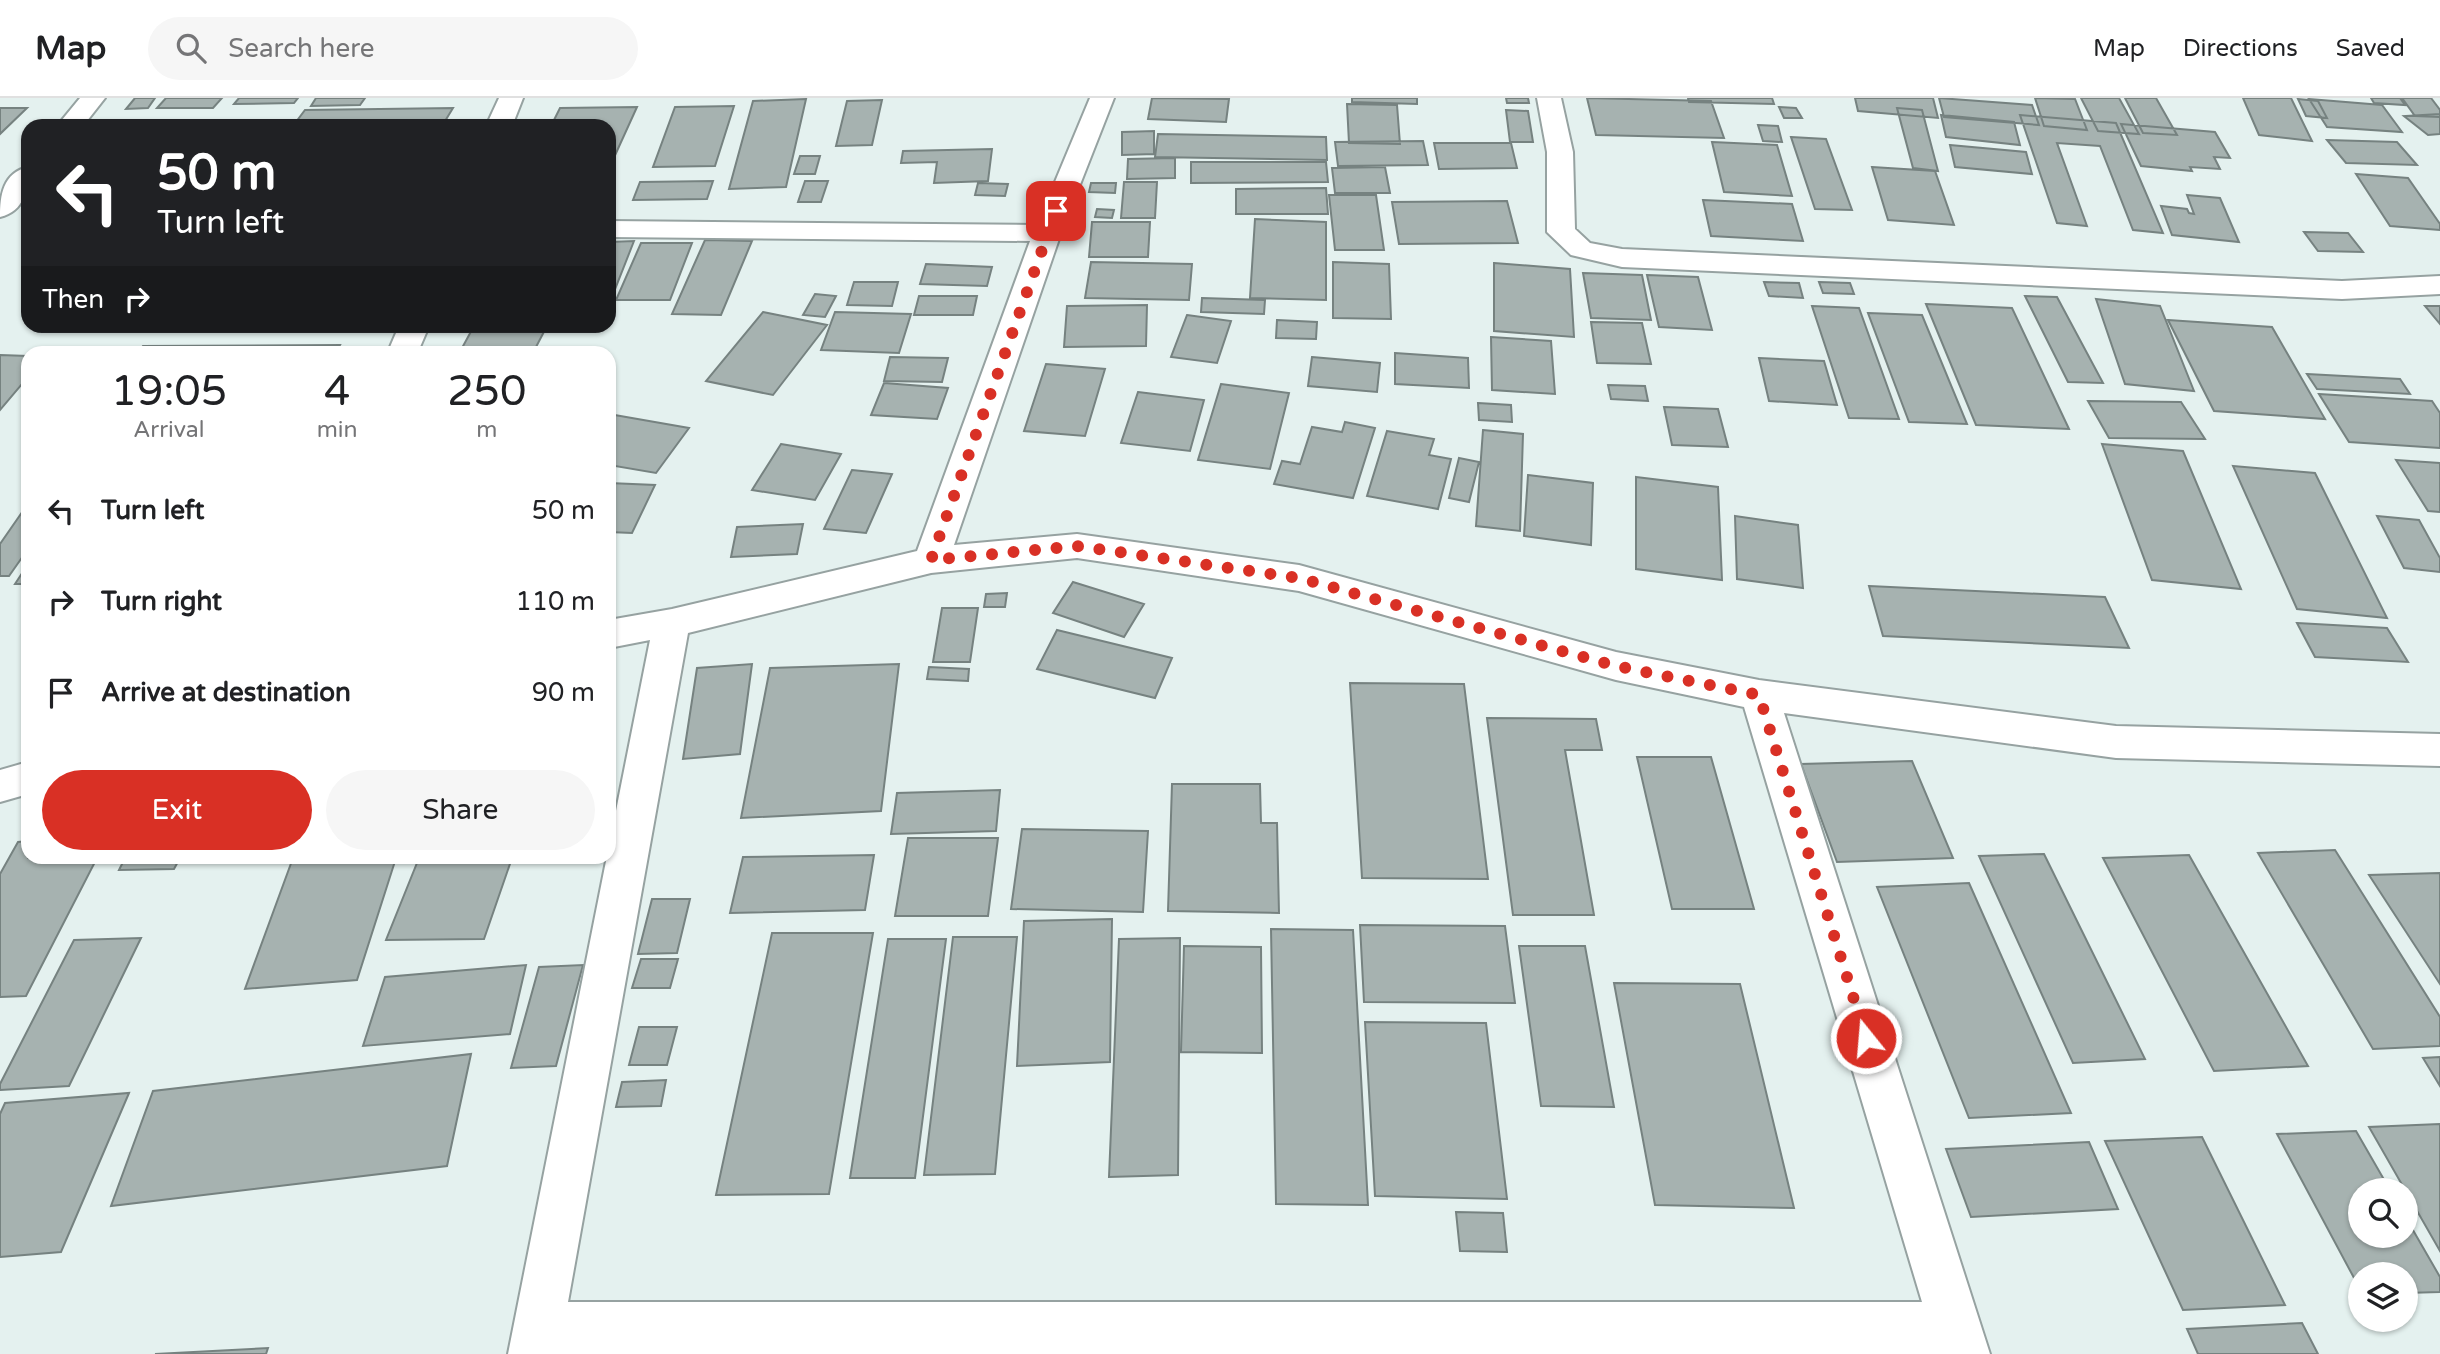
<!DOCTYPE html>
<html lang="en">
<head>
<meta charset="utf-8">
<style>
	:root { --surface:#fff; --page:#f6f6f6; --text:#202124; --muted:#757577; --line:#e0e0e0; --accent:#d93025 }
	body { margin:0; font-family:"Varela Round",sans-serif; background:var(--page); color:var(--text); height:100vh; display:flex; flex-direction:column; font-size:26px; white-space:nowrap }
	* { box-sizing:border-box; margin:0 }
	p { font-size:23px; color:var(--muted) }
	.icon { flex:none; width:38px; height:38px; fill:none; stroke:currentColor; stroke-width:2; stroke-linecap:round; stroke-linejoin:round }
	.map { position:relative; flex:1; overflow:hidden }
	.side { position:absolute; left:21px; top:248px; width:595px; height:518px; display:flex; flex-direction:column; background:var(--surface); border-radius:21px; box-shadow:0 2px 5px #0004 }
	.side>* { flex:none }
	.guide { position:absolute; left:21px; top:21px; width:595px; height:214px; border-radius:21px; box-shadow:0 2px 5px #0004; background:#202124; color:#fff; overflow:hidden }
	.buttons { position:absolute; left:2348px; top:1080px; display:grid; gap:14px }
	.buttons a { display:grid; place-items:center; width:70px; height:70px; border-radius:50%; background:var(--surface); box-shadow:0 2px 5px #0004; font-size:35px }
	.pin { position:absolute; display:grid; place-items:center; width:60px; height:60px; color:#fff; margin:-30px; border-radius:14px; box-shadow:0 4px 10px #0006 }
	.me { position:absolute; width:77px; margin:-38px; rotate:343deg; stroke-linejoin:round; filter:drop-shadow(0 0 5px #0008) }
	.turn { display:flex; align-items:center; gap:24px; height:147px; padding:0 21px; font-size:32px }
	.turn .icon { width:91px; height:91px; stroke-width:2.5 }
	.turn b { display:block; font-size:49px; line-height:60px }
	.then { display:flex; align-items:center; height:66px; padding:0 21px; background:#0003; gap:14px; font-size:26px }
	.eta { display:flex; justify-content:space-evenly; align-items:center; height:119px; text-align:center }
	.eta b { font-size:42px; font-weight:600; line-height:49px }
	.primary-button { display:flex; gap:14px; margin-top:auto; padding:14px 21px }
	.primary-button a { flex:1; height:80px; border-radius:42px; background:var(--accent); color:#fff; font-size:28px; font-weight:600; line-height:80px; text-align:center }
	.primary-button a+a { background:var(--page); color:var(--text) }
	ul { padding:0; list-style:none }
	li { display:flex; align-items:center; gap:21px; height:91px; padding:0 21px }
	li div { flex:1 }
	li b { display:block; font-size:26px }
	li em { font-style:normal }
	header { display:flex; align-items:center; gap:42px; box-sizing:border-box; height:98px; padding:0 35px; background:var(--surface); border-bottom:2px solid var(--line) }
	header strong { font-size:33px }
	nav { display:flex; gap:38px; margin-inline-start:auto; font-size:24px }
	.search { width:490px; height:63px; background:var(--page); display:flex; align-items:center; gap:18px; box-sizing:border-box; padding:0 24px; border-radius:38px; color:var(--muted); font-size:26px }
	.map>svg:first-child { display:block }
	.building { fill:#a6b2b0; stroke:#768280; stroke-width:2 }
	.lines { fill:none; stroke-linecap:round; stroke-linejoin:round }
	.minor-casing { stroke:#96a2a1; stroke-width:4 }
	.minor { fill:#fff; fill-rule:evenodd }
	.route { stroke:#d93025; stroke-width:12; stroke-dasharray:0 21.6 }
</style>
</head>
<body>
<header>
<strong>Map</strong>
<div class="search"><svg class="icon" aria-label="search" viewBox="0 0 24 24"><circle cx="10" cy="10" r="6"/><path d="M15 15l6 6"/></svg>Search here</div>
<nav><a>Map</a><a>Directions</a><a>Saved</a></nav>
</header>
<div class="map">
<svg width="2440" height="1256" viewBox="0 0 2440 1256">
	<rect width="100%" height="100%" fill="#e4f1ef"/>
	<path class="building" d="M135,0H155L148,10L126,11Z
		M166,0H222L213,10H157Z
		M239,0H298L294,5L234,6Z
		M316,0H365L360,7L311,8Z
		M1152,0L1229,1L1226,24L1148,21Z
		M1352,0H1417V6L1352,4Z
		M1506,0H1528L1529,5H1507Z
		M1587,0L1711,3L1724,40L1596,37Z
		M1688,0H1772L1774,6L1689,4Z
		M1855,0H1933L1938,20L1858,13Z
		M1939,0L2032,7L2039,27L1944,19Z
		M2035,0L2075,1L2087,32L2044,28Z
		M2081,0H2119L2139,36L2098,33Z
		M2125,0H2156L2177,37L2143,35Z
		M2243,0H2291L2312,43L2259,37Z
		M2371,0H2400L2405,7L2374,5Z
		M2402,0H2431L2440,12V19L2415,18Z
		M806,1L786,89L729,91L753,3Z
		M2298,1L2318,3L2327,20L2306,18Z
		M2309,1L2382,7L2402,34L2327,29Z
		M882,2L872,47L836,48L847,3Z
		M1347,6L1397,7L1400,46L1349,45Z
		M734,8L715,68L653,69L675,9Z
		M637,9L612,64H609V28H551L560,10Z
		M1779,9L1796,10L1802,20H1784Z
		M0,10H27L0,36Z
		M453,10L442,28H293L305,12Z
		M1897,10L1922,12L1938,73L1913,70Z
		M1506,12L1528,13L1533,44H1510Z
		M2440,16V36L2428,37L2404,18Z
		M1941,17L2014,24L2020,47L1946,39Z
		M2020,17L2116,25L2163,135L2133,132L2100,48L2057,45L2087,128L2057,125Z
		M243,26L241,28H164L166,27Z
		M2121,26L2215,34L2230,60L2214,59L2220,71L2190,69L2192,73L2141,68Z
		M1758,27L1778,28L1782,44L1763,43Z
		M1154,33V56L1122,57V34Z
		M1158,36L1326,39L1327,62L1155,59Z
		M1791,39L1826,41L1852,112L1815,111Z
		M2327,42L2397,44L2417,67L2346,65Z
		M1423,43L1428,67L1338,68L1335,44Z
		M1712,44L1777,47L1792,98L1724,94Z
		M1434,45H1511L1517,70L1439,71Z
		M1950,47L2026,54L2032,76L1955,69Z
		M992,51L988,83L934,85L937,64L901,65L903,53Z
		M800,58H820L815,76H794Z
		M1175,60V80L1127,81L1128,61Z
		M1191,64H1326L1328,84L1191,85Z
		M1385,69L1390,95H1335L1332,70Z
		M1872,69L1935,73L1954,127L1888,122Z
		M2356,76L2408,80L2440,126V132L2390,128Z
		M713,83L707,101L633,102L640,84Z
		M805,83H828L821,104H798Z
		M1124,84H1157L1155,120H1121Z
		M978,85L1008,86L1005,98L975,97Z
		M1091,85H1116L1115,95L1089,94Z
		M1326,90L1328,116H1236V91Z
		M1329,97H1376L1384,152H1335Z
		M2187,97L2220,100L2239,144L2172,137L2161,108L2187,111L2189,115L2194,116Z
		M1703,102L1792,106L1803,143L1711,138Z
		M1507,103L1518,145L1399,146L1392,104Z
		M1097,111L1114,112L1112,120L1095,119Z
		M1255,121L1326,124V202L1250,200Z
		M1092,124H1150L1148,159H1089Z
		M2304,134L2348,135L2363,154L2318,153Z
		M705,142L752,143L721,217L672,216Z
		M634,143L610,204H609V144Z
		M641,145H692L670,202H616Z
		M1091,164L1192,166L1189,202L1085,200Z
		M1333,164L1389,166L1391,221L1333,220Z
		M1494,165L1570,171L1574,239L1494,233Z
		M926,166L992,169L987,188L920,186Z
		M1583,175L1642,177L1651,222L1591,220Z
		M1647,177L1698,179L1712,232L1659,229Z
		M854,184H898L892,208L847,207Z
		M1764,184L1799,185L1803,200L1769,198Z
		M1819,184L1850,185L1854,196L1823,195Z
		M815,196L836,198L825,219L803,217Z
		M919,198H977L973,217H914Z
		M2025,198L2057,199L2103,285L2068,284Z
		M1202,200L1265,202L1264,216L1201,214Z
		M2096,201L2160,208L2194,293L2125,286Z
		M1926,206L2012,210L2069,331L1976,327Z
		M1147,207L1146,248L1064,249L1067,208Z
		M1812,208L1859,210L1899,321L1849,320Z
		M2425,208H2440V226Z
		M763,214L827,227L773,297L706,283Z
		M835,214L911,216L899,255L821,252Z
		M1868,215L1922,217L1967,326L1909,324Z
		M1187,217L1231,223L1217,265L1171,259Z
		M1277,222L1317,224L1316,241L1276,240Z
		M2168,222L2272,229L2325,321L2214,313Z
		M1591,224L1642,225L1651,266L1597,265Z
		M474,228H547L536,249L462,250Z
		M1491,239L1551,243L1555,296L1492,292Z
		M340,247L335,256H137L143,248Z
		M1395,255L1468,260L1469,290L1395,286Z
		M0,257L28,258V279L0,312Z
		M890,259L948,260L942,284L884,283Z
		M1312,259L1380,265L1377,294L1308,288Z
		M1759,260L1824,263L1837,307L1769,303Z
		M1046,266L1105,271L1085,338L1024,333Z
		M2307,276L2400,281L2410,296L2317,291Z
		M884,285L948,290L937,321L871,317Z
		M1221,286L1289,295L1270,371L1198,362Z
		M1608,287L1645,288L1648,303L1611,301Z
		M1138,294L1204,302L1190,353L1121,345Z
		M2319,296L2432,303L2440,315V350L2349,344Z
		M2088,303L2181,304L2205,341L2109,340Z
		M1478,305L1511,307L1512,324L1479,322Z
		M1664,309L1718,311L1728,349L1672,347Z
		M609,316L689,330L656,375L609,367Z
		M1345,324L1375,330L1353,400L1274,386L1282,363L1300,366L1312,329L1342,334Z
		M1483,332L1523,336L1520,433L1476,428Z
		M1387,333L1434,341L1429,357L1451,361L1438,411L1367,398Z
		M781,346L841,356L815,402L752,392Z
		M2102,346L2183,353L2241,491L2152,482Z
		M1459,360L1479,364L1469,404L1449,400Z
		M2396,362L2440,365V414L2428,413Z
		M2233,368L2315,375L2387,520L2297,511Z
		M852,372L892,376L866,435L824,431Z
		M1528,377L1593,385L1591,447L1524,438Z
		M1636,379L1718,389L1722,482L1636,471Z
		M609,385L655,387L632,435L609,434Z
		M25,410H28V451L9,478H0V446Z
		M1735,418L1798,427L1803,490L1737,481Z
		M2377,418L2419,422L2440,460V474L2404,470Z
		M803,426L797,456L731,459L737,429Z
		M28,466V486H15Z
		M1073,484L1144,506L1124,539L1053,515Z
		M1869,488L2105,499L2129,550L1883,538Z
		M1007,495L1005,509H984L986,496Z
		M942,510H978L970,564H933Z
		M2297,525L2387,530L2408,564L2315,559Z
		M1057,532L1172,560L1155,600L1037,571Z
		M752,566L740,656L683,661L697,570Z
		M899,566L881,713L741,720L770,570Z
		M929,569L969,571L968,583L927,581Z
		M1350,585L1464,586L1488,781L1362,780Z
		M1487,620L1596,621L1602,652H1565L1594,817H1513Z
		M1637,659H1711L1754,811H1672Z
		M1912,663L1953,760L1837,764L1801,666Z
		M1172,686H1260L1261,725H1277L1279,815L1168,813Z
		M1000,692L996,733L891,736L897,695Z
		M1022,731L1148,733L1143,814L1011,811Z
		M908,740H998L988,818H895Z
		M28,743V760H97L26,898L0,899V776L18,744Z
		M2335,752L2440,919V948L2373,951L2258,755Z
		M2044,756L2145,961L2073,965L1979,758Z
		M874,757L865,812L730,815L743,759Z
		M2189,757L2308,968L2214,973L2103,760Z
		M125,760H180L174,771L119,772Z
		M293,760H396L357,882L245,891Z
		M419,760H512L484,841L386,842Z
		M2440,775V886L2369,777Z
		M1969,785L2071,1015L1969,1020L1877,789Z
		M652,801H690L677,855L638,856Z
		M1112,821L1110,964L1017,968L1024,823Z
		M1360,827L1505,828L1515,905L1364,904Z
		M1271,831L1353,832L1368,1107L1276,1106Z
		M772,835H873L829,1096L716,1097Z
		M953,839H1017L995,1076L924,1077Z
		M141,840L69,988L0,992V986L74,842Z
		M1180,840L1178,1077L1109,1079L1119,841Z
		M888,841H946L915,1080H850Z
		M1184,848L1261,849L1262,955L1181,954Z
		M1519,848H1585L1614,1009L1541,1008Z
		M641,861H678L670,890H632Z
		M526,867L510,936L363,948L385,879Z
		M583,867L556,968L511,970L539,869Z
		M1614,885L1740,886L1794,1110L1655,1107Z
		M1365,924L1486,925L1507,1101L1375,1098Z
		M639,929H677L667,967H629Z
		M471,956L447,1068L111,1108L153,993Z
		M2440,959V988L2423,960Z
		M666,982L661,1008L616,1009L622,984Z
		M129,995L61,1154L0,1159V1016L5,1005Z
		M2440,1026V1153L2369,1029Z
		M2356,1033L2390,1092H2361V1138H2406V1120L2440,1179V1194L2406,1195V1176H2361V1193L2277,1036Z
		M2202,1039L2285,1207L2183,1212L2105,1043Z
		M2089,1044L2118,1111L1971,1119L1946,1051Z
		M1456,1114L1503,1115L1507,1154L1460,1153Z
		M2302,1225L2318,1256H2198L2187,1231Z
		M268,1250L266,1256H155Z"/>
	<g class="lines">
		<g class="minor-casing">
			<path id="minor" d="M80,0H105L83,28H57Z
				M499,0H523L512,28H486Z
				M1090,0H1114L1061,135L954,447L1077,436L1299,467L1616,554L1759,582L2116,628L2440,636V668L2116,660L1784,615L1990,1256H508L650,542L609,550V522L672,511L917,453L1030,143L609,139V123L1037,127ZM1077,460L1299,493L1616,582L1744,609L1922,1204H568L688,535L931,475Z
				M1537,0H1561L1573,54L1575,131L1590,145L1622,151L2342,183L2440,178V196L2342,201L1622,169L1571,157L1547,134V54Z
				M28,69C28,91 25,113 0,119C0,97 3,75 28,69Z
				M399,228H429L417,256H387Z
				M28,664V696L0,704V672Z"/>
		</g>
		<use href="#minor" class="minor"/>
	</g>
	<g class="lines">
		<path class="route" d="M1056,113L931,462L1077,448L1299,480L1616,568L1759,597L1866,940"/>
	</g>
</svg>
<div class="buttons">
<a><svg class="icon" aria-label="search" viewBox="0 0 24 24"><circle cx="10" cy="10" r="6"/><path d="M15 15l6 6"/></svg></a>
<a><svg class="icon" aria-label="layers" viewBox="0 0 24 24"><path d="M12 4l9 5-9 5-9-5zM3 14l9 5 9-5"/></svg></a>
</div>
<div class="pin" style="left:1056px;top:113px;background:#d93025"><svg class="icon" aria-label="arrive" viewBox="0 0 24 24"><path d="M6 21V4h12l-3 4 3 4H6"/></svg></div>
<svg class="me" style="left:1866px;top:940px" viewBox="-20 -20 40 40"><circle r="17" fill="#d93025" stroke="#fff" stroke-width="3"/><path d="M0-11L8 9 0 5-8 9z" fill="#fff"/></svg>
<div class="guide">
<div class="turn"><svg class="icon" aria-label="left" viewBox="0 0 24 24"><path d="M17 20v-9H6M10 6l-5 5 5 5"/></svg><div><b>50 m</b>Turn left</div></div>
<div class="then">Then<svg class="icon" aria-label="right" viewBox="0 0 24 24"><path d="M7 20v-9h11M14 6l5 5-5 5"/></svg></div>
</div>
<section class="side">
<div class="eta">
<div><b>19:05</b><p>Arrival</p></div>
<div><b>4</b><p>min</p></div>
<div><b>250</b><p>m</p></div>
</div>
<ul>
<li><svg class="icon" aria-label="left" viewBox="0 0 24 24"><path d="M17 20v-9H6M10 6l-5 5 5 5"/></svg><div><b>Turn left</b></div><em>50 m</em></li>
<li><svg class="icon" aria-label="right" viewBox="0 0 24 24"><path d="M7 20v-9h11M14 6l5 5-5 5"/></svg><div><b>Turn right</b></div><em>110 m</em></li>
<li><svg class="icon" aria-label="arrive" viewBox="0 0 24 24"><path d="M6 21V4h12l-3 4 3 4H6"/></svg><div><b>Arrive at destination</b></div><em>90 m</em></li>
</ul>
<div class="primary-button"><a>Exit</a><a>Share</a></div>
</section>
</div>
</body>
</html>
